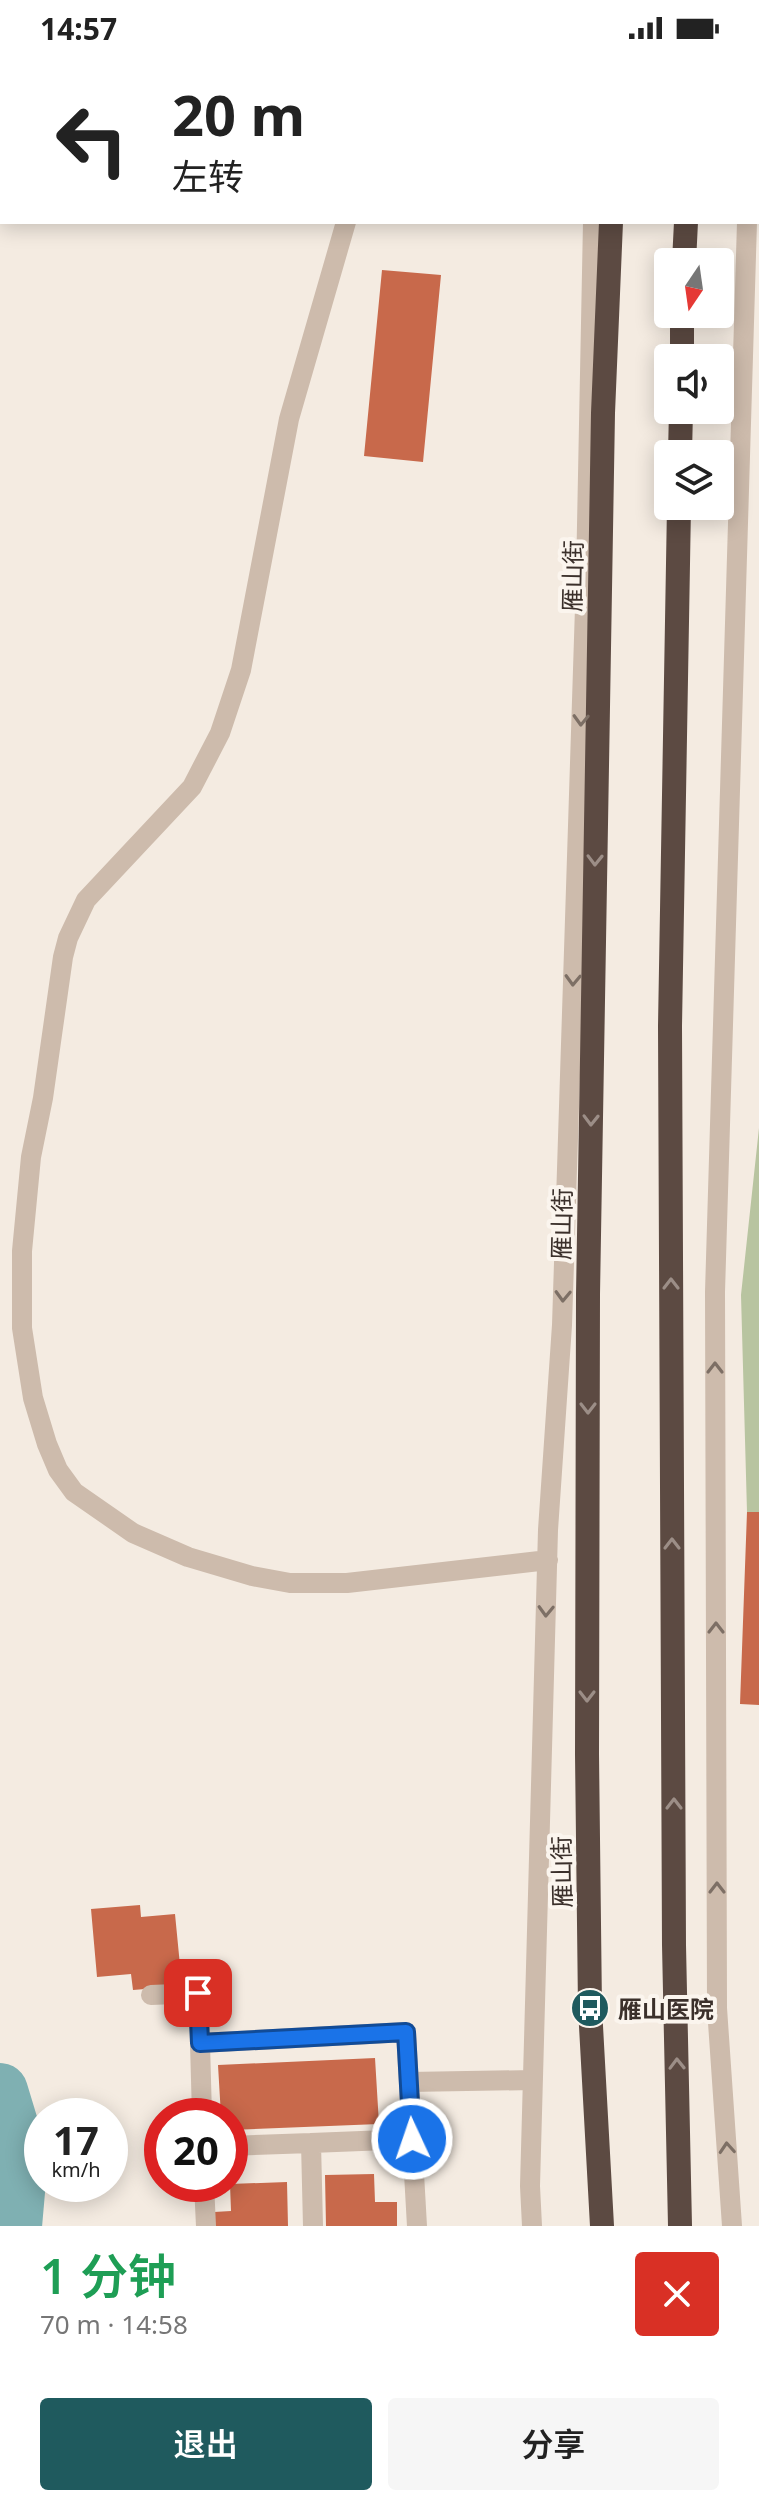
<!DOCTYPE html>
<html lang="zh">
<head>
<meta charset="utf-8">
<style>
	:root { --surface:#fff; --page:#f6f6f6; --text:#222; --muted:#767676; --accent:#1f5a5e }
	body { margin:0; font-family:"Noto Sans","Noto Sans SC",sans-serif; background:var(--page); color:var(--text); height:100vh; display:flex; flex-direction:column; font-size:30px; white-space:nowrap }
	* { box-sizing:border-box; margin:0 }
	p { font-size:26px; color:var(--muted) }
	.icon { flex:none; width:44px; height:44px; fill:none; stroke:currentColor; stroke-width:2; stroke-linecap:round; stroke-linejoin:round }
	.map { position:relative; height:2170px; overflow:hidden }
	.panel { display:flex; flex-direction:column; background:var(--surface); flex:1 }
	.panel>* { flex:none }
	.hud { position:absolute; left:0px; top:0px; width:760px; height:168px; box-shadow:0 4px 20px #0003; background:#fff; color:var(--text); overflow:hidden }
	.needle { width:52px; rotate:193deg }
	.buttons { position:absolute; left:654px; top:192px; display:grid; gap:16px }
	.buttons a { display:grid; place-items:center; width:80px; height:80px; border-radius:8px; background:var(--surface); box-shadow:0 4px 20px #0003; font-size:40px }
	.speed { position:absolute; left:24px; top:2042px; display:flex; gap:16px; font-size:40px; font-weight:700; text-align:center }
	.speed>* { display:grid; place-content:center; width:104px; height:104px; border-radius:50%; background:var(--surface); box-shadow:0 4px 20px #0003; line-height:1 }
	.speed small { font-size:20px; font-weight:400 }
	.speed .limit { border:12px solid #d22; background:#fff; color:#111 }
	.pin { position:absolute; display:grid; place-items:center; width:68px; height:68px; color:#fff; margin:-34px; border-radius:16px; box-shadow:0 4px 12px #0006 }
	.me { position:absolute; width:88px; margin:-44px; rotate:357deg; stroke-linejoin:round; filter:drop-shadow(0 0 6px #0008) }
	.turn { display:flex; align-items:center; gap:28px; height:168px; padding:0 40px; font-size:36px }
	.turn .icon { width:104px; height:104px; stroke-width:2.5 }
	.turn b { display:block; font-size:56px; line-height:68px }
	.round { display:grid; place-items:center; flex:none; width:84px; height:84px; border-radius:8px; background:var(--page) }
	.summary { display:flex; align-items:center; justify-content:space-between; height:136px; padding:0 40px }
	h1 { font-size:48px; font-weight:600; line-height:60px; color:#1e9e55 }
	.button { display:flex; gap:16px; margin-top:auto; padding:16px 40px }
	.button a { flex:1; height:92px; border-radius:8px; background:var(--accent); color:#fff; font-size:32px; font-weight:600; line-height:92px; text-align:center }
	.button a+a { background:var(--page); color:var(--text) }
	.status { display:flex; justify-content:space-between; align-items:center; height:56px; padding:0 40px; background:var(--surface); direction:ltr }
	.status svg { height:22px; fill:currentColor }
	.map>svg:first-child { display:block }
	.green { fill:#b8c4a0 }
	.lines { fill:none; stroke-linecap:round; stroke-linejoin:round }
	.river { stroke:#7fb0b2; stroke-width:56 }
	.building { fill:#c8694b }
	.minor { stroke:#cdbbac; stroke-width:20 }
	.highway { stroke:#5c4a42; stroke-width:24 }
	.oneway { stroke:#7d6f65 }
	.oneway2 { stroke:#9c8e87 }
	.route-casing { stroke:#114b97; stroke-width:20 }
	.route { stroke:#1a73e8; stroke-width:14 }
	.labels { text-anchor:middle; dominant-baseline:central; stroke-width:8; stroke-linejoin:round; paint-order:stroke }
	.street-label { font-size:24px; fill:#3b302b; stroke:#fbf5ee }
	.poi-label { font-size:24px; font-weight:bold; fill:#3b302b; stroke:#fbf5ee; text-anchor:start }
</style>
</head>
<body>
<div class="status"><b>14:57</b><svg viewBox="0 0 49 12"><path d="M0 12V9h3v3zM5 12V6h3v6zM10 12V3h3v9zM15 12V0h3v12zM26 1h20v11H26zM47 4h2v5h-2z"/></svg></div>
<div class="map">
<svg width="759" height="2170" viewBox="0 0 759 2170">
	<rect width="100%" height="100%" fill="#f4ebe1"/>
	<path class="green" d="M0,0H231L230,2H2V93H0Z
		M759,1072V1456H747L741,1239Z"/>
	<g class="lines">
		<path class="river" d="M0,2035L20,2101L14,2170"/>
	</g>
	<path class="building" d="M382,214L441,219L423,406L364,400Z
		M747,1456H759V1649L740,1648Z
		M140,1849L141,1861L175,1858L182,1930L133,1934L131,1918L97,1921L91,1853Z
		M375,2002L379,2068L230,2074V2060H221L218,2009Z
		M374,2118L375,2146H397V2170H326L325,2119Z
		M287,2126L288,2170H214V2156L231,2155L230,2128Z"/>
	<g class="lines">
		<path class="minor" d="M387,2V0
			M596,2V0
			M752,2L753,0
			M346,166L289,363L241,614L220,677L192,731L86,844L68,882L63,901L43,1042L31,1101L22,1195V1272L33,1342L47,1388L58,1414L74,1436L133,1477L188,1501L252,1520L290,1527H347L548,1504
			M151,1939L198,1937L200,1987
			M409,2026L533,2024
			M202,2060L200,1987L406,1976L417,2170
			M230,2090L311,2087
			M204,2128L206,2170
			M313,2170L311,2087L412,2083
			M532,2170L530,2130L548,1474L562,1269L586,520L593,166
			M732,2170L717,1952L715,1236L747,166"/>
		<path class="highway" d="M617,2V0
			M692,2V0
			M684,206L686,166
			M682,302V258
			M680,398L681,354
			M679,450L670,970L674,1889L680,2170
			M602,2170L590,1952L587,1698L588,1238L603,357L611,166"/>
	</g>
	<defs><path id="oneway-chevron" d="M-2-3.5L2.5 0L-2 3.5" fill="none" stroke-width="1.6" stroke-linecap="round" stroke-linejoin="round" transform="scale(2)"/></defs>
	<g class="oneway">
		<use href="#oneway-chevron" transform="translate(581 664) rotate(92)"/>
		<use href="#oneway-chevron" transform="translate(573 924) rotate(92)"/>
		<use href="#oneway-chevron" transform="translate(563 1240) rotate(92)"/>
		<use href="#oneway-chevron" transform="translate(715 1312) rotate(-90)"/>
		<use href="#oneway-chevron" transform="translate(546 1555) rotate(92)"/>
		<use href="#oneway-chevron" transform="translate(716 1572) rotate(-90)"/>
		<use href="#oneway-chevron" transform="translate(717 1832) rotate(-90)"/>
		<use href="#oneway-chevron" transform="translate(727 2092) rotate(-94)"/>
	</g>
	<g class="oneway2">
		<use href="#oneway-chevron" transform="translate(595 804) rotate(91)"/>
		<use href="#oneway-chevron" transform="translate(591 1064) rotate(91)"/>
		<use href="#oneway-chevron" transform="translate(671 1228) rotate(-90)"/>
		<use href="#oneway-chevron" transform="translate(588 1352) rotate(90)"/>
		<use href="#oneway-chevron" transform="translate(672 1488) rotate(-90)"/>
		<use href="#oneway-chevron" transform="translate(587 1640) rotate(90)"/>
		<use href="#oneway-chevron" transform="translate(674 1748) rotate(-90)"/>
		<use href="#oneway-chevron" transform="translate(677 2008) rotate(-91)"/>
	</g>
	<g class="lines">
		<g class="route-casing">
			<path id="route" d="M198,1937L200,1987L406,1976L412,2083"/>
		</g>
		<use href="#route" class="route"/>
	</g>
	<defs>
		<g id="bus-disc" transform="scale(2)"><circle r="9.5" fill="#1f5a5e" stroke="#fbf5ee"/><path d="M-5-6H5V4H4V6H2V4H-2V6H-4V4H-5ZM-3.5-4V0h7V-4ZM-3.5 1.2v1.5H-2V1.2ZM2 1.2v1.5H3.5V1.2Z" fill="#fff"/></g>
	</defs>
	<g fill-rule="evenodd">
		<use href="#bus-disc" x="590" y="1952"/>
	</g>
	<g class="labels">
		<g class="street-label">
			<text transform="translate(572 520) rotate(-89)">雁山街</text>
			<text transform="translate(561 1168) rotate(-89)">雁山街</text>
			<text transform="translate(561 1816) rotate(-91)">雁山街</text>
		</g>
		<g class="poi-label">
			<text x="618" y="1952">雁山医院</text>
		</g>
	</g>
</svg>
<div class="buttons">
<a><svg class="needle" viewBox="-14 -14 28 28"><path d="M0-13l5 13h-10z" fill="#e53935"/><path d="M0 13l5-13h-10z" fill="#767676"/></svg></a>
<a><svg class="icon" aria-label="sound" viewBox="0 0 24 24"><path d="M4 9h4l5-4v14l-5-4H4zM17 9q2 3 0 6"/></svg></a>
<a><svg class="icon" aria-label="layers" viewBox="0 0 24 24"><path d="M12 4l9 5-9 5-9-5zM3 14l9 5 9-5"/></svg></a>
</div>
<div class="speed"><div>17<small>km/h</small></div><div class="limit">20</div></div>
<div class="pin" style="left:198px;top:1937px;background:#d93025"><svg class="icon" aria-label="arrive" viewBox="0 0 24 24"><path d="M6 21V4h12l-3 4 3 4H6"/></svg></div>
<svg class="me" style="left:412px;top:2083px" viewBox="-20 -20 40 40"><circle r="17" fill="#1a73e8" stroke="#fff" stroke-width="3"/><path d="M0-11L8 9 0 5-8 9z" fill="#fff"/></svg>
<div class="hud">
<div class="turn"><svg class="icon" aria-label="left" viewBox="0 0 24 24"><path d="M17 20v-9H6M10 6l-5 5 5 5"/></svg><div><b>20 m</b>左转</div></div>
</div>
</div>
<section class="panel">
<div class="summary"><div><h1>1 分钟</h1><p>70 m · 14:58</p></div><a class="round" style="background:#d93025;color:#fff"><svg class="icon" aria-label="close" viewBox="0 0 24 24"><path d="M6 6l12 12M18 6L6 18"/></svg></a></div>
<div class="button"><a>退出</a><a>分享</a></div>
</section>
</body>
</html>
